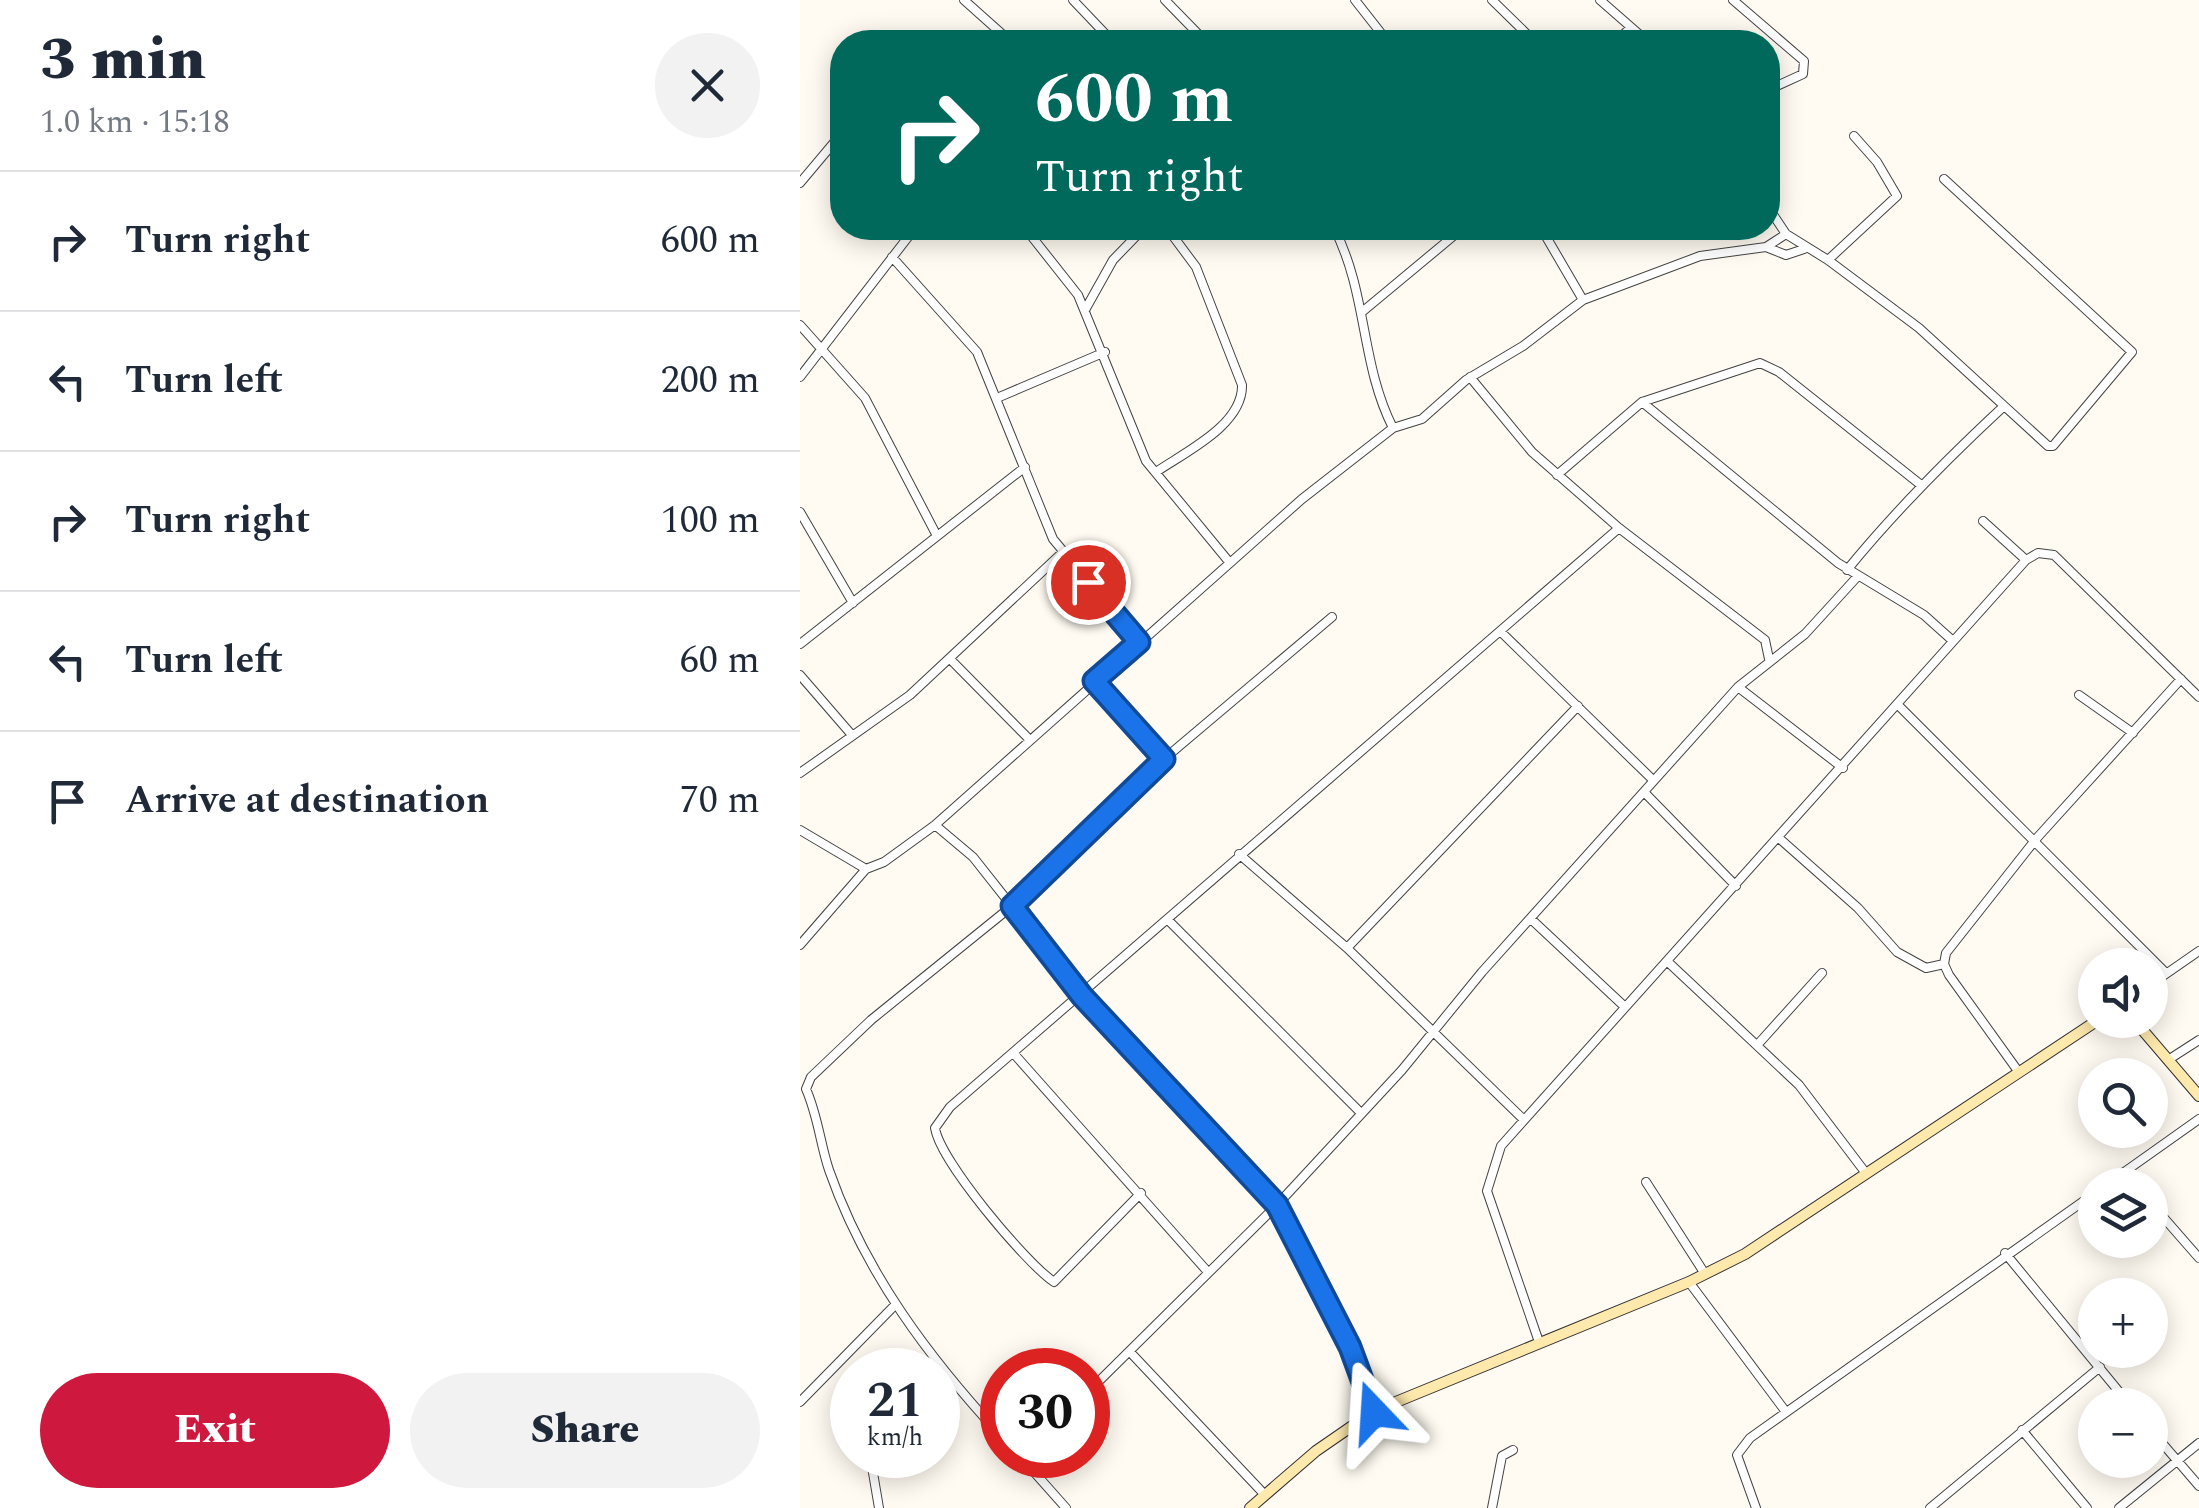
<!DOCTYPE html>
<html lang="en">
<head>
<meta charset="utf-8">
<style>
	:root { --surface:#fff; --page:#f2f2f3; --text:#1f2937; --muted:#747a83; --line:#e0e1e3; --accent:#cf183d }
	body { margin:0; font-family:Spectral,serif; background:var(--page); color:var(--text); height:100vh; display:flex; flex-direction:column; font-size:38px; white-space:nowrap }
	* { box-sizing:border-box; margin:0 }
	p { font-size:32px; color:var(--muted) }
	.icon { flex:none; width:55px; height:55px; fill:none; stroke:currentColor; stroke-width:2; stroke-linecap:round; stroke-linejoin:round }
	.map { position:relative; flex:1; overflow:hidden }
	.drawer { display:flex; flex-direction:column; background:var(--surface); width:800px }
	.drawer>* { flex:none }
	.banner { position:absolute; left:30px; top:30px; width:950px; height:210px; border-radius:40px; box-shadow:0 5px 25px #0003; background:#00695c; color:#fff; overflow:hidden }
	.controls { position:absolute; left:1278px; top:948px; display:grid; gap:20px }
	.controls a { display:grid; place-items:center; width:90px; height:90px; border-radius:50%; background:var(--surface); box-shadow:0 5px 25px #0003; font-size:50px }
	.speed { position:absolute; left:30px; top:1348px; display:flex; gap:20px; font-size:50px; font-weight:700; text-align:center }
	.speed>* { display:grid; place-content:center; width:130px; height:130px; border-radius:50%; background:var(--surface); box-shadow:0 5px 25px #0003; line-height:1 }
	.speed small { font-size:25px; font-weight:400 }
	.speed .limit { border:15px solid #d22; background:#fff; color:#111 }
	.pin { position:absolute; display:grid; place-items:center; width:85px; height:85px; color:#fff; margin:-42px; border:5px solid #fff; border-radius:50%; box-shadow:0 2px 10px #0007 }
	.me { position:absolute; width:110px; margin:-55px; rotate:340deg; stroke-linejoin:round; filter:drop-shadow(0 0 8px #0008) }
	.turn { display:flex; align-items:center; gap:35px; height:210px; padding:0 40px; font-size:45px }
	.turn .icon { width:130px; height:130px; stroke-width:2.5 }
	.turn b { display:block; font-size:70px; line-height:85px }
	.round { display:grid; place-items:center; flex:none; width:105px; height:105px; border-radius:52px; background:var(--page) }
	.headline { display:flex; align-items:center; justify-content:space-between; height:170px; padding:0 40px }
	h1 { font-size:60px; font-weight:800; line-height:75px }
	.primary-button { display:flex; gap:20px; margin-top:auto; padding:20px 40px }
	.primary-button a { flex:1; height:115px; border-radius:60px; background:var(--accent); color:#fff; font-size:40px; font-weight:800; line-height:115px; text-align:center }
	.primary-button a+a { background:var(--page); color:var(--text) }
	ul { padding:0; list-style:none }
	li { display:flex; align-items:center; gap:30px; height:140px; padding:0 40px; border-top:2px solid var(--line) }
	li div { flex:1 }
	li b { display:block; font-size:38px }
	li em { font-style:normal }
	main { display:flex; flex:1; min-height:0 }
	.map>svg:first-child { display:block }
	.lines { fill:none; stroke-linecap:round; stroke-linejoin:round }
	.street-casing { stroke:#434343; stroke-width:10 }
	.secondary-casing { stroke:#323232; stroke-width:12 }
	.street { stroke:#fff; stroke-width:8 }
	.secondary { stroke:#ffe9ad; stroke-width:10 }
	.route-casing { stroke:#114b97; stroke-width:25 }
	.route { stroke:#1a73e8; stroke-width:18 }
</style>
</head>
<body>
<main>
<section class="drawer">
<div class="headline"><div><h1>3 min</h1><p>1.0 km · 15:18</p></div><a class="round"><svg class="icon" aria-label="close" viewBox="0 0 24 24"><path d="M6 6l12 12M18 6L6 18"/></svg></a></div>
<ul>
<li><svg class="icon" aria-label="right" viewBox="0 0 24 24"><path d="M7 20v-9h11M14 6l5 5-5 5"/></svg><div><b>Turn right</b></div><em>600 m</em></li>
<li><svg class="icon" aria-label="left" viewBox="0 0 24 24"><path d="M17 20v-9H6M10 6l-5 5 5 5"/></svg><div><b>Turn left</b></div><em>200 m</em></li>
<li><svg class="icon" aria-label="right" viewBox="0 0 24 24"><path d="M7 20v-9h11M14 6l5 5-5 5"/></svg><div><b>Turn right</b></div><em>100 m</em></li>
<li><svg class="icon" aria-label="left" viewBox="0 0 24 24"><path d="M17 20v-9H6M10 6l-5 5 5 5"/></svg><div><b>Turn left</b></div><em>60 m</em></li>
<li><svg class="icon" aria-label="arrive" viewBox="0 0 24 24"><path d="M6 21V4h12l-3 4 3 4H6"/></svg><div><b>Arrive at destination</b></div><em>70 m</em></li>
</ul>
<div class="primary-button"><a>Exit</a><a>Share</a></div>
</section>
<div class="map">
<svg width="1399" height="1508" viewBox="0 0 1399 1508">
	<rect width="100%" height="100%" fill="#fffbf2"/>
	<g class="lines">
		<g class="street-casing">
			<path id="street" d="M164,0L211,42
				M273,0L313,42
				M365,0L406,42
				M555,0L588,42
				M692,0L735,42
				M800,0L848,42
				M933,0L1004,61L1003,74L968,90
				M816,42L830,28
				M0,183L42,133
				M968,207L986,234L1028,260L1119,328L1248,446H1253L1332,352L1144,179
				M225,228L278,295L346,461L430,563
				M534,228C568,294 560,363 593,428
				M966,247L986,255L1004,249
				M92,257L177,352L253,539L339,642
				M1028,260L1097,196L1077,162L1054,136
				M783,300L900,256L966,247L986,234
				M285,310L313,260L344,228
				M562,312L663,228
				M0,325L65,398L137,536
				M0,377L115,228
				M670,377L732,452L819,528L965,640L969,659
				M197,398L305,352
				M842,402L960,363L979,372L1121,485
				M356,472C385,452 443,425 442,385L396,267L367,228
				M757,475L842,402L1038,563L1124,615L1153,641
				M0,512L53,603
				M1183,521L1226,560
				M1047,570C1095,511 1148,458 1204,406
				M701,632L853,780
				M0,644L225,467
				M151,660L229,739
				M0,675L51,734
				M294,681L364,759
				M938,687L1043,768
				M1279,695L1333,733
				M1098,705L1366,973
				M0,773L110,695L262,553
				M845,793L936,886
				M135,825L173,857L283,996L477,1205L550,1347L574,1411
				M0,830L66,869L84,862L135,825L502,499L593,428L622,419L666,380L723,346L783,300L741,228
				M980,839L1058,908L1097,952L1126,968L1144,964
				M439,854L547,948L724,1120
				M731,919L825,1007
				M368,920L561,1113
				M0,945L66,869
				M547,948L778,706
				M868,962L999,1085L1065,1172
				M1350,985L1399,951
				M959,1043L1022,973
				M215,1055L407,1271
				M1368,1060L1399,1040
				M1218,1071L1149,975L1144,964L1146,953L1236,839L1381,679
				M1324,1172L1335,1185
				M846,1182L905,1274
				M1306,1185L1399,1119
				M341,1193L254,1282C225,1262 140,1161 135,1128L150,1107L819,528
				M1350,1202L1399,1258
				M1205,1253L1330,1405
				M889,1282L986,1412
				M739,1342L687,1191L701,1146L1226,560L1238,553L1254,555L1399,697
				M330,1352L465,1495
				M288,1392L477,1205L602,1070L682,972L938,687L1005,634L1057,577
				M0,1402L96,1304
				M1350,1429L1399,1486
				M1222,1430L1287,1508
				M202,1437C129,1358 65,1273 29,1170C20,1143 18,1116 6,1089L11,1077L71,1020L212,906L364,759L532,617
				M70,1455L79,1508
				M219,1455L266,1508
				M692,1508L702,1456L713,1450
				M956,1508L937,1455L950,1438L1295,1193
				M1130,1508L1300,1367
				M1319,1508L1399,1443"/>
		</g>
		<g class="secondary-casing">
			<path id="secondary" d="M1334,1020L1399,1096
				M450,1508L516,1451L574,1411L889,1282L945,1254L1298,1020"/>
		</g>
		<use href="#street" class="street"/>
		<use href="#secondary" class="secondary"/>
	</g>
	<g class="lines">
		<g class="route-casing">
			<path id="route" d="M288,582L339,642L294,681L364,759L212,906L282,996L477,1205L550,1347L574,1412"/>
		</g>
		<use href="#route" class="route"/>
	</g>
</svg>
<div class="controls">
<a><svg class="icon" aria-label="sound" viewBox="0 0 24 24"><path d="M4 9h4l5-4v14l-5-4H4zM17 9q2 3 0 6"/></svg></a>
<a><svg class="icon" aria-label="search" viewBox="0 0 24 24"><circle cx="10" cy="10" r="6"/><path d="M15 15l6 6"/></svg></a>
<a><svg class="icon" aria-label="layers" viewBox="0 0 24 24"><path d="M12 4l9 5-9 5-9-5zM3 14l9 5 9-5"/></svg></a>
<a>+</a>
<a>−</a>
</div>
<div class="speed"><div>21<small>km/h</small></div><div class="limit">30</div></div>
<div class="pin" style="left:288px;top:582px;background:#d93025"><svg class="icon" aria-label="arrive" viewBox="0 0 24 24"><path d="M6 21V4h12l-3 4 3 4H6"/></svg></div>
<svg class="me" style="left:574px;top:1412px" viewBox="-20 -20 40 40"><path d="M0-17L14 15 0 8-14 15z" fill="#1a73e8" stroke="#fff" stroke-width="4"/></svg>
<div class="banner">
<div class="turn"><svg class="icon" aria-label="right" viewBox="0 0 24 24"><path d="M7 20v-9h11M14 6l5 5-5 5"/></svg><div><b>600 m</b>Turn right</div></div>
</div>
</div>
</main>
</body>
</html>
